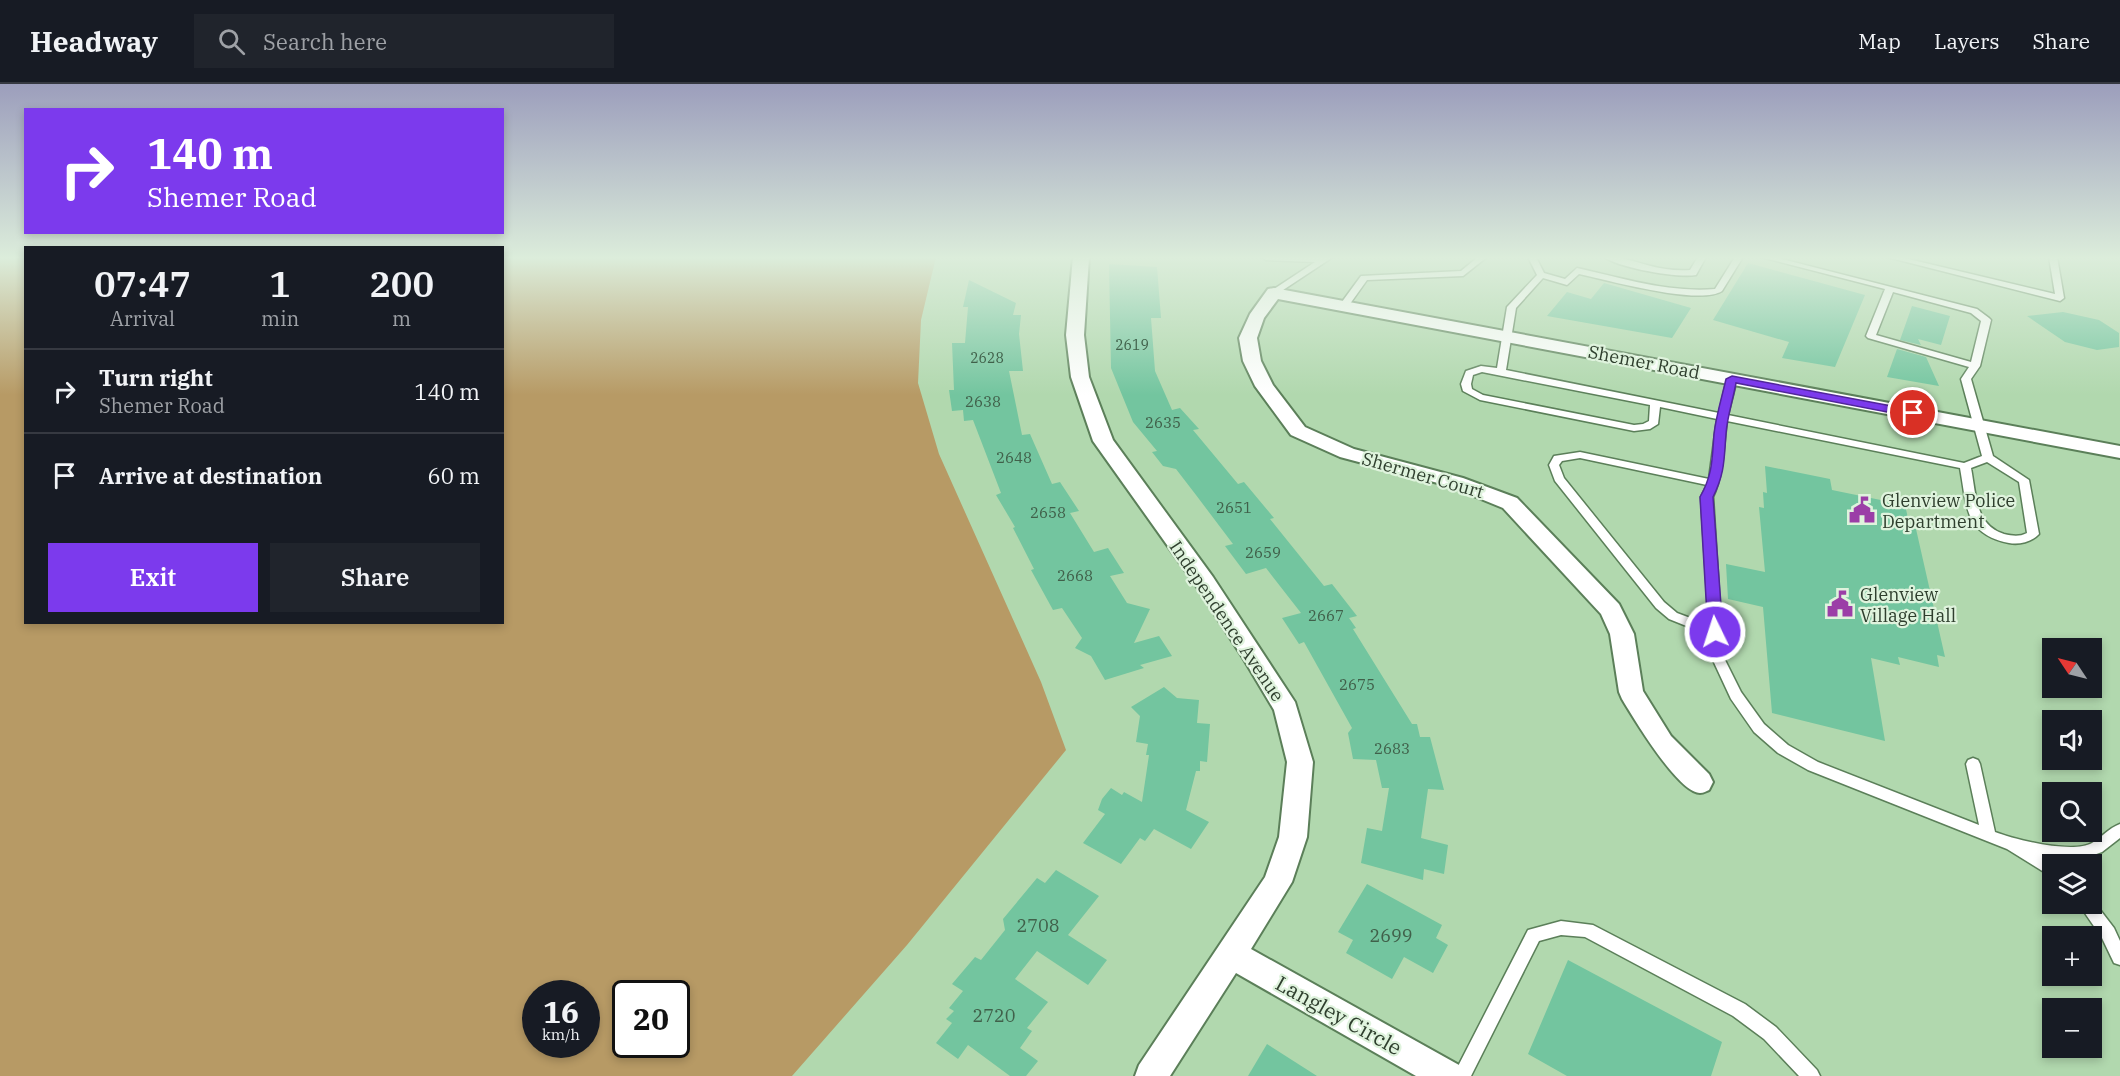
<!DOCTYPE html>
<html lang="en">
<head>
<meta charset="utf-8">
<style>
	:root { --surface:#171b24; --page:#20242c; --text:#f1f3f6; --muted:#9ea1a6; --line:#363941; --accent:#7c3aed }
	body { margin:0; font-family:"IBM Plex Serif",serif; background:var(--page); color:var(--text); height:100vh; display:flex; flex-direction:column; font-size:22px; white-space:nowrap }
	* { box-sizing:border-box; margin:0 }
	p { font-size:20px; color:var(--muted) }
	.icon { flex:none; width:33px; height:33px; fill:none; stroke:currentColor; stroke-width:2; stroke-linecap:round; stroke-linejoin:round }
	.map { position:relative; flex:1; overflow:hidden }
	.panel { position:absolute; left:24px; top:162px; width:480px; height:378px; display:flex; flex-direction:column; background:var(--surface); border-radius:0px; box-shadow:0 3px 9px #0003 }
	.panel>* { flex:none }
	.top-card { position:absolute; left:24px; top:24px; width:480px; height:126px; border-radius:0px; box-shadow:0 3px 9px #0003; background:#7c3aed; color:#fff; overflow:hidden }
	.needle { width:39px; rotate:305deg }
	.fabs { position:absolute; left:2042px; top:554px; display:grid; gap:12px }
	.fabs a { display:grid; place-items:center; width:60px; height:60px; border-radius:0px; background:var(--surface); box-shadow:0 3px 9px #0003; font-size:30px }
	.speed { position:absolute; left:522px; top:896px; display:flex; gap:12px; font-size:30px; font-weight:700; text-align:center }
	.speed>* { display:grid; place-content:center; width:78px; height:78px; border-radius:50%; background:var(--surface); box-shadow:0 3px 9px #0003; line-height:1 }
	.speed small { font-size:15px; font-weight:400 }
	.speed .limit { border:3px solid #111; border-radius:9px; background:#fff; color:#111 }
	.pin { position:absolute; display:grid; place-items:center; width:51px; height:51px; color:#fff; margin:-26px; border:3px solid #fff; border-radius:50%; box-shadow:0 2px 6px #0007 }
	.me { position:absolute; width:66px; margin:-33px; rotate:356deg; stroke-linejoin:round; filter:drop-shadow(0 0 4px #0008) }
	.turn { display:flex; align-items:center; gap:21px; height:126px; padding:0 24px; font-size:27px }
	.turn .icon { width:78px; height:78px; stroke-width:2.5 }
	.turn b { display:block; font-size:42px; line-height:51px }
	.eta { display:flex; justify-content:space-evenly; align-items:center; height:102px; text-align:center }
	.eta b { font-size:36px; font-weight:600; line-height:42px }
	.button { display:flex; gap:12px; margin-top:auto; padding:12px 24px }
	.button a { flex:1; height:69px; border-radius:0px; background:var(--accent); color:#fff; font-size:24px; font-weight:600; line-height:69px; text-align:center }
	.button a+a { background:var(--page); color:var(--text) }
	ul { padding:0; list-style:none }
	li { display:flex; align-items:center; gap:18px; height:84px; padding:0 24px; border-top:2px solid var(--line) }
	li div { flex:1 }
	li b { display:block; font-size:22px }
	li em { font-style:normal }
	header { display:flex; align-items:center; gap:36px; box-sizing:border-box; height:84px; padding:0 30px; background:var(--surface); border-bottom:2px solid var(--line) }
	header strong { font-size:28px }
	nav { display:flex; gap:33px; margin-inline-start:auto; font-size:21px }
	.search { width:420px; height:54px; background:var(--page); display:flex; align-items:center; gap:15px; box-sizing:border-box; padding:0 21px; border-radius:0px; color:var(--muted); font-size:22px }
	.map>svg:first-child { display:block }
	.green { fill:#b79a65; fill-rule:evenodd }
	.building { fill:#73c59f }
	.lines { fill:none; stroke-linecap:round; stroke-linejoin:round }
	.service-casing { stroke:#5b7f59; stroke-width:3 }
	.minor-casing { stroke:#5b7f59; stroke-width:4 }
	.service { fill:#fff; fill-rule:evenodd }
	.minor { fill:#fff; fill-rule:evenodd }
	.route { fill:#7c3aed; stroke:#51269a; stroke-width:1.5 }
	.labels { text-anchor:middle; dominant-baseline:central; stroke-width:4.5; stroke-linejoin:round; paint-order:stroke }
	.far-number-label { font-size:14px; fill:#40604a }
	.number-label { font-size:15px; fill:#40604a }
	.street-label { font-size:18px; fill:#2f3f2e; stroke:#dff3dd }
	.poi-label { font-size:18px; fill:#2f3f2e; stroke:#dff3dd; text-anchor:start }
	.near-number-label { font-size:18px; fill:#40604a }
	.near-street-label { font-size:21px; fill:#2f3f2e; stroke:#dff3dd }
</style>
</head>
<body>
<header>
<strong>Headway</strong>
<div class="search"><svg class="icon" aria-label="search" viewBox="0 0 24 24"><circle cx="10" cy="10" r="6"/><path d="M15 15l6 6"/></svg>Search here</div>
<nav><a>Map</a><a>Layers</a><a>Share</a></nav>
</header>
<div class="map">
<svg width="2120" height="992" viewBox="0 0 2120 992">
	<rect width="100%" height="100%" fill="#b1d8ae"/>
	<path class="green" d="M0,173H25L26,538H502L503,173H936L921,236L918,299L939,370L1041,598L1066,666L907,861L792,992H0ZM536,909H586V960H536ZM626,909H676V960H626Z"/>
	<path class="building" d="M1748,179L1865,211L1835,283L1782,274L1789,258L1713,236Z
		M1109,180L1157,183L1161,234H1151L1155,287L1172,326L1180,324L1199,345L1193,346L1238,400L1244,398L1274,434L1270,435L1324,502L1332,500L1357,532L1349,534L1356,544L1353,545L1412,640H1417L1420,653H1430L1444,706L1428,705L1421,754L1448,761L1444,790L1424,785L1423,796L1361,779L1367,744L1382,747L1389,704H1382L1376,676L1353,675L1348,649L1352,644L1304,558L1299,560L1282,534L1301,529L1266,484L1246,490L1225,462L1233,460L1196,411L1176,385L1163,382L1152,368L1157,367L1133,338L1111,284Z
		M969,196L1016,219L1013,231H1021L1019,250L1023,287H1009L1022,351L1030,350L1052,400L1060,398L1079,427L1070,429L1094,468L1108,464L1124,489L1110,492L1127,519L1150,525L1134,559L1159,552L1172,572L1140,581L1144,584L1105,596L1091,572L1075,564L1082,554L1062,524L1053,526L1031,486L1034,485L1013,444L1015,443L996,411L1001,409L973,336L964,337L963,326L952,327L949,306H954L952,259H965L968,223H963Z
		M1604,199L1691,224L1672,254L1547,232L1567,208L1591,215Z
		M1912,222L1950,232L1941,261L1918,255L1921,261L1900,256Z
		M2063,228L2099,236L2119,249V263L2097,266L2065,258L2027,232Z
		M1897,265L1926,273L1939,302L1887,293Z
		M1765,382L1830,395L1832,406L1905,421L1910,443L1916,445L1945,573L1937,571L1939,583L1898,573L1900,581L1871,574L1885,657L1772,629L1763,523L1728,515L1726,480L1765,488L1759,423L1764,424L1763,408L1767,409Z
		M1164,603L1177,614L1199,616L1197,639L1210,640L1207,678L1200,677V687H1196L1186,726L1209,738L1191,765L1154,745L1145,757L1140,754L1121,780L1083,759L1105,730L1098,726L1102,715L1111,704L1122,711L1124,708L1142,718L1149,671H1146L1148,660L1136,658L1140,632L1131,623Z
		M1056,786L1099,812L1068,851L1107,876L1088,901L1037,867L1015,895L1048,918L1027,944L1032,947L1020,964L1038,977L1026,992H1010L968,961L958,975L936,959L952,939L946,935L954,927L949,924L963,907L952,900L975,873L981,876L1005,846L1003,835L1037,794L1045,799Z
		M1367,800L1442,841L1436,854L1448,861L1433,889L1404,873L1392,895L1346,869L1353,856L1338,848Z
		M1568,876L1722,958L1711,992H1567L1528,970Z
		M1267,960L1317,992H1248Z"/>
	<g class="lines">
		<g class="service-casing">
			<path id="service" d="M1262,173H1333L1274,212L1271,211V207L1315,178L1266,176Z
				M1478,173H1487L1463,192L1367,196L1347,224H1341L1339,222L1361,192L1461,187Z
				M1528,173H1536L1544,189L1565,195L1577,184C1622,194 1669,209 1715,205L1735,173H1743L1722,207C1700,222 1607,196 1579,190L1567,201L1543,194L1516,224L1506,286L1719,329L1727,295L1732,292L1737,295L1728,331L1964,379L1982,372L1961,295L1969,283L1868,254L1866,252L1885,205L1761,173H1774L1977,225L1989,234L1991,236L1980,282L1971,295L1993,372L2029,396L2039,450C2032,458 2019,461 2009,459C1964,450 1967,422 1960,384L1727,337C1723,364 1724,389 1713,413L1723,572L1741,608L1764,640L1788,661L1818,678L1979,741L1966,680L1968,676L1973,674L1978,676L1980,680L1995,748C2016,756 2073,770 2092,759C2102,753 2109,744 2120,740V754L2102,768L2077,777L2043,772L2055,780H2052V793L2007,765L1808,686L1778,669L1754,648L1731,615L1711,572L1709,551L1669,535L1656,524L1555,397L1549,381L1554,372L1580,368L1709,395L1717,335L1660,323L1658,340L1650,345L1634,347L1480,316L1463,307L1461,300L1466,287L1481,282L1497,284L1507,223L1537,191ZM1893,208L1971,229L1981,237L1971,278L1876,251ZM1482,288L1650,321L1649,337L1643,340L1634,341L1483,311L1472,305L1471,300L1473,291ZM1580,374L1707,401L1701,413L1709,541L1677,529L1664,518L1564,394L1559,381L1562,377ZM1987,378L2019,398L2027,449C2019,453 2013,452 2004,450C1975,441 1976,410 1971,384Z
				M1604,173C1618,172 1632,177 1647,181C1661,185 1675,187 1690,186L1698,173H1706L1696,191C1676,194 1620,184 1604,173Z
				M1887,173H1900L2055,210L2049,173H2057L2064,214L2060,217Z
				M2091,814L2114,844L2120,857V881L2114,879L2102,854L2078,819H2091Z
				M1561,837L1593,841L1745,920L1776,943L1817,986L1820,992H1799L1764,955L1733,932L1585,853L1561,851L1539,857L1471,992H1453L1528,846Z"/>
		</g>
		<g class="minor-casing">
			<path id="minor" d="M1073,173H1089L1084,251L1089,293L1113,356L1213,493L1295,618L1313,678L1307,753L1292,798L1251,865L1459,981L1463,992H1416L1236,889L1170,992H1135L1139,981L1265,793L1279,753L1287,678L1274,626L1243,574L1197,503L1093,357L1071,293L1066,251Z
				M1274,204L2120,362V374L1278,215L1264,234L1257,254L1261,277L1273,301L1305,343L1354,365L1463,394L1517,414L1619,520L1634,550L1643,607L1671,652L1709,690L1713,698L1709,706C1706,707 1704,709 1700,709C1678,709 1633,633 1622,615L1619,608L1610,550L1601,530L1503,424L1449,402L1340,373L1291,351L1255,302L1243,277L1239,254L1250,230L1268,205Z"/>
		</g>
		<use href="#service" class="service"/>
		<use href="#minor" class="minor"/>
	</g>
	<linearGradient id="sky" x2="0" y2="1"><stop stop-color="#9c9ebc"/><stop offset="0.56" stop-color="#dceddb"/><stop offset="1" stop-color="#dceddb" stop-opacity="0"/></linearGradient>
	<rect width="2120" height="311" fill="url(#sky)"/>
	<path class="route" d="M1732,292L1913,326L1918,329L1913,333L1736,299C1733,316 1727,333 1726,350C1724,375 1725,389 1713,413L1723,548L1715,553L1708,548L1700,413C1713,390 1712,375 1714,350C1716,332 1722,313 1726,295Z"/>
	<defs>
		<g id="civic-bare" transform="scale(2.07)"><path d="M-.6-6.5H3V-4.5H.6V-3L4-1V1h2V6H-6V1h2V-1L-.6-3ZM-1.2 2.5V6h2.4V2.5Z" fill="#9b3ea7" stroke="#dff3dd" stroke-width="2.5" paint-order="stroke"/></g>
	</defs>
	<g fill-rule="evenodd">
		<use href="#civic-bare" x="1862" y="426"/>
		<use href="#civic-bare" x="1840" y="520"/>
	</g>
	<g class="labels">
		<g class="far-number-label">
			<text x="1132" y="261">2619</text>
			<text x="987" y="274">2628</text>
		</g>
		<g class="number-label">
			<text x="983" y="317">2638</text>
			<text x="1163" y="338">2635</text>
			<text x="1014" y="373">2648</text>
			<text x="1234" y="423">2651</text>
			<text x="1048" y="428">2658</text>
			<text x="1263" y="468">2659</text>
			<text x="1075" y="491">2668</text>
			<text x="1326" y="531">2667</text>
			<text x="1357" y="600">2675</text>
			<text x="1392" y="664">2683</text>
		</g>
		<g class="street-label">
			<text transform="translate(1644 278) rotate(11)">Shemer Road</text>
			<text transform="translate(1423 391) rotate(16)">Shermer Court</text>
			<text transform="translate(1227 537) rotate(56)">Independence Avenue</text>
		</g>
		<g class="poi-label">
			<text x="1882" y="416">Glenview Police<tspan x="1882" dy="21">Department</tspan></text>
			<text x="1860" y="510">Glenview<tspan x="1860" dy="21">Village Hall</tspan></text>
		</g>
		<g class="near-number-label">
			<text x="1038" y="841">2708</text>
			<text x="1391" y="851">2699</text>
			<text x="994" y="931">2720</text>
		</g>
		<g class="near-street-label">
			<text transform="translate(1339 931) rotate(29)">Langley Circle</text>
		</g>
	</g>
</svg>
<div class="fabs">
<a><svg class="needle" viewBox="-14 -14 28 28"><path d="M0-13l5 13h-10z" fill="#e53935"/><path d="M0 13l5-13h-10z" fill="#9ea1a6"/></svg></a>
<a><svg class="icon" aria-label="sound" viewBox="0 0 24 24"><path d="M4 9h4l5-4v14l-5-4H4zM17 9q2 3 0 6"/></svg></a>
<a><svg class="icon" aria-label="search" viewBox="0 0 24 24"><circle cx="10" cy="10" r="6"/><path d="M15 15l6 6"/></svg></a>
<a><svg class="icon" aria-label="layers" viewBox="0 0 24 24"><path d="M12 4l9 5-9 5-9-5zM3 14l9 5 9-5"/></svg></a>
<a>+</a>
<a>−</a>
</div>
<div class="speed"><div>16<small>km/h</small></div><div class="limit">20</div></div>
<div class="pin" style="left:1913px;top:329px;background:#d93025"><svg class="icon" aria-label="arrive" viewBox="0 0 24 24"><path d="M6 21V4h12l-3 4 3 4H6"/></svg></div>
<svg class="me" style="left:1715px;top:548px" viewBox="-20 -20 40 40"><circle r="17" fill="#7c3aed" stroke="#fff" stroke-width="3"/><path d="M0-11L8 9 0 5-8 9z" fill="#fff"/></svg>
<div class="top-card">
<div class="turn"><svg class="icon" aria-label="right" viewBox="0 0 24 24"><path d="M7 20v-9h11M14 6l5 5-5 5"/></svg><div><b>140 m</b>Shemer Road</div></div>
</div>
<section class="panel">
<div class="eta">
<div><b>07:47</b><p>Arrival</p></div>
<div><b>1</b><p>min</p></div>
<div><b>200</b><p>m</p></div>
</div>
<ul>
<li><svg class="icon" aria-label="right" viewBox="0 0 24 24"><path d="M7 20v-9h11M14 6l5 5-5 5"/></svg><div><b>Turn right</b><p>Shemer Road</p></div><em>140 m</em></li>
<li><svg class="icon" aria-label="arrive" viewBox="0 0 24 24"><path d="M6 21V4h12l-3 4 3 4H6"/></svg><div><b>Arrive at destination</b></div><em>60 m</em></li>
</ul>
<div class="button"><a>Exit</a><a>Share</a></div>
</section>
</div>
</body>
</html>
